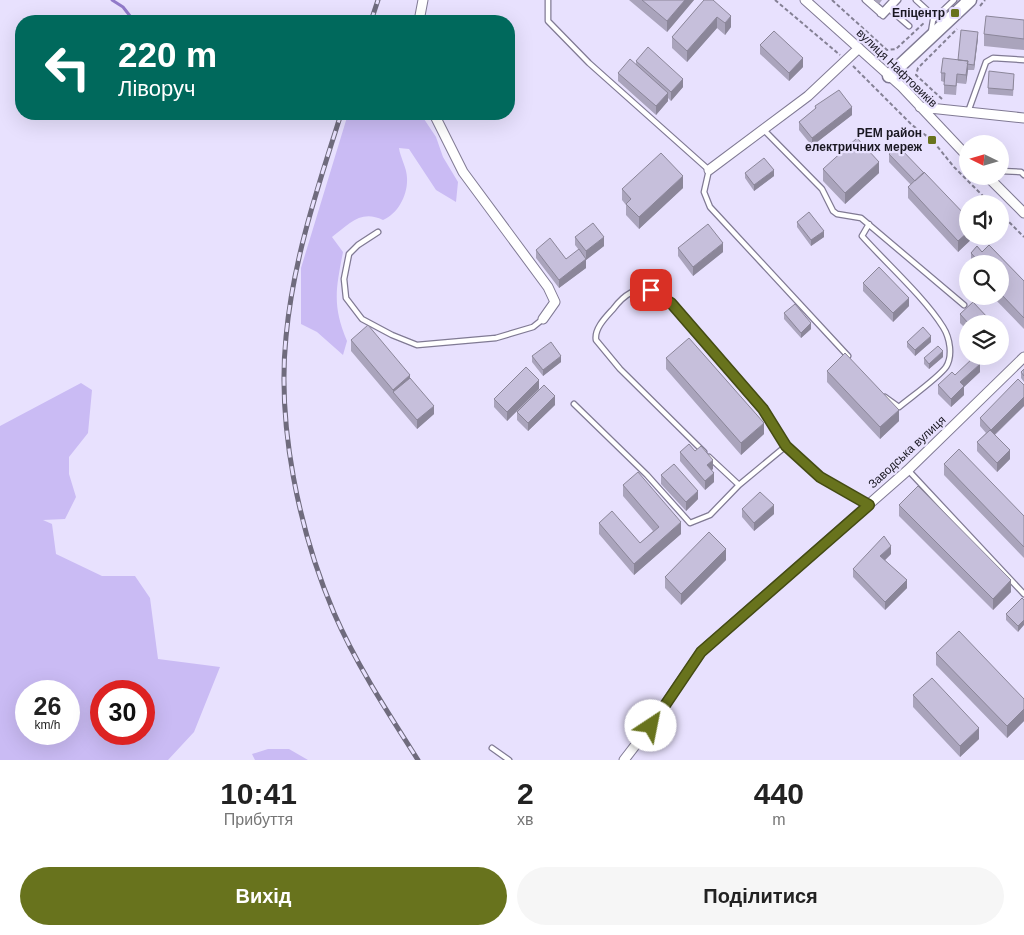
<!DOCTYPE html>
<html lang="uk">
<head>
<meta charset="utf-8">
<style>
	:root { --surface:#fff; --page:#f6f6f6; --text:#222; --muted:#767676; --accent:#68731d }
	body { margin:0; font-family:Helvetica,sans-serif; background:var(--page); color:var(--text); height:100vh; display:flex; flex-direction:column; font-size:19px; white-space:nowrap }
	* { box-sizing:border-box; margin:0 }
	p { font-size:16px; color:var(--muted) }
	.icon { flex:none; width:28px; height:28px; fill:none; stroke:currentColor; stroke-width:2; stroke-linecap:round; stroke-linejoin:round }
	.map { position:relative; height:760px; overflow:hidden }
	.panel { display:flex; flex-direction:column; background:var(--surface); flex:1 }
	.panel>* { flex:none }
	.hud { position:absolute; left:15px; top:15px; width:500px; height:105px; border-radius:20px; box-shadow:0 5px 20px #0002; background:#00695c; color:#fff; overflow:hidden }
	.needle { width:32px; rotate:275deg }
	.tools { position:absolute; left:959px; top:135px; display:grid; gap:10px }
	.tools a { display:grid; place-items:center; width:50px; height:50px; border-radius:50%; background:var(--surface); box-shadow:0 5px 20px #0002; font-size:25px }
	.speed { position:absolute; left:15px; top:680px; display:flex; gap:10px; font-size:25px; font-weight:700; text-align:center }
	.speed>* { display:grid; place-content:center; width:65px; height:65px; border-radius:50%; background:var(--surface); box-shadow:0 5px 20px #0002; line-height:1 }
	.speed small { font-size:12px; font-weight:400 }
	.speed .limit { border:8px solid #d22; background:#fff; color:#111 }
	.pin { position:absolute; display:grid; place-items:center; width:42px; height:42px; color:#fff; margin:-21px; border-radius:10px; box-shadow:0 2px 8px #0006 }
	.me { position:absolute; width:55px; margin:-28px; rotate:34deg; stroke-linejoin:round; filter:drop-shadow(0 0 4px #0008) }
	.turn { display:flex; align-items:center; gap:18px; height:105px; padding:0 20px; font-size:22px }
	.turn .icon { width:65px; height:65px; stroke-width:2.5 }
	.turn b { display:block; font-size:35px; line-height:42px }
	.eta { display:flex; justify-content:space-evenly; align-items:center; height:85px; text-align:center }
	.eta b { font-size:30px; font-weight:600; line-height:35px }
	.button { display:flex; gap:10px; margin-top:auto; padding:10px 20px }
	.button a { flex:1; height:58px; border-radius:30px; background:var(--accent); color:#fff; font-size:20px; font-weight:600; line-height:58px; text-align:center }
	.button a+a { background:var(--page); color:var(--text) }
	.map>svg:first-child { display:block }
	.green { fill:#cabbf4; fill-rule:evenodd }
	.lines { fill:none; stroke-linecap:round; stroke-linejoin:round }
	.stream { stroke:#927aca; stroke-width:3 }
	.service-casing { stroke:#807a94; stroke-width:7 }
	.minor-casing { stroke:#807a94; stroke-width:11 }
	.secondary-casing { stroke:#807a94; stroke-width:15 }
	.path { stroke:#848094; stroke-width:2; stroke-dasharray:4 2.5; stroke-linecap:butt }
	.service { stroke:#fff; stroke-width:4.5 }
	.minor { stroke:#fff; stroke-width:9 }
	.secondary { stroke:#fff; stroke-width:12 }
	.rail-casing { stroke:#6f6b7d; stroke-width:5 }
	.rail { stroke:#e8e1fe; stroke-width:3; stroke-dasharray:9; stroke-linecap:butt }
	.wall { fill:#aaa4bc }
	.shaded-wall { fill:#8b8699 }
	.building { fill:#c6bfdb; stroke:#8b8699 }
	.route-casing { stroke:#444b13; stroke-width:12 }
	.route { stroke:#68731d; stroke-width:9 }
	.poi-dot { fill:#68731d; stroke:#e8e1fe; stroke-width:2 }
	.labels { text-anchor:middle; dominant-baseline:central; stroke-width:4.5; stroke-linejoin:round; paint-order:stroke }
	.poi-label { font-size:12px; font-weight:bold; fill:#191721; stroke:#e8e1fe; text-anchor:end }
	.street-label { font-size:12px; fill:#191721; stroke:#e8e1fe }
</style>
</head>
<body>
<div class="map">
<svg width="1024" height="760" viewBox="0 0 1024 760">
	<rect width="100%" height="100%" fill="#e8e1fe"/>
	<path class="green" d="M348,114H423L424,119L436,137L443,157L458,182L456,202L436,190L409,149L399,148C400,157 407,168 407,178C408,195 398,214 383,220C361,209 349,224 332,237L343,252C336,289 332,305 347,341L343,355L317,332L301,324V268Z
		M81,383L92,390L88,433L69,457V474L76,497L65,519L43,520L52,524L56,554L102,576H135L150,598L158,659L220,667L194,732L168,760H0V426ZM26,691H69V734H26ZM101,691H144V734H101Z
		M268,749H289L308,760H255L252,754Z"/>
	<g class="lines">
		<path class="stream" d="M112,0L123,7L134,21"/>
		<g class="service-casing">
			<path id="service" d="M548,0V21L589,63L709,170L704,192L710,207L848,356
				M865,0L883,16L898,0
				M870,0L883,11
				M916,0L927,10
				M887,7L909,26
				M880,14L893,0
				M931,32L933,20L954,0
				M968,112L986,62L993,58L1024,60
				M763,129L822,189L833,211L837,214L861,218L964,305
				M1000,171L1021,172L1024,175
				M869,224L862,236C886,263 925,298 943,327C950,338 953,356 946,367C938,378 911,397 899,407L885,397
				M378,232L358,245L349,254L344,279L346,298L362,319L392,335L417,345L496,338L533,327L543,319
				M574,404L647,475L690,523L710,515L739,485L786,446
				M704,452L620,369L596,340C594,328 607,316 614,308C623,296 637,285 653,290C669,296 751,391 764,410C772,421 777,435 785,445C804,469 841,492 869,505
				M709,457L739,485
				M908,470L1024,594
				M492,748L509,760"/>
		</g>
		<g class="minor-casing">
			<path id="minor" d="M805,0L902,87L968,157
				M419,21L423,0
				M920,107L1024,118
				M434,114L463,172L548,287L555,302L543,319
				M709,170L808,96L859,48
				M987,176L1024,213
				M624,760L651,725L701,652L908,470L1024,357"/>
		</g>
		<g class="secondary-casing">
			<path id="secondary" d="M889,76L970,0"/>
		</g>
		<path class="path" d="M775,0L840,55
			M832,0L887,50L896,49L925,22
			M980,6L985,0
			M853,66L912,125L932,140L954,167L991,204
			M942,99L916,75L918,68L957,29
			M1000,213L1024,237"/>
		<use href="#service" class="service"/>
		<use href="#minor" class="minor"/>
		<use href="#secondary" class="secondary"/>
		<g class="rail-casing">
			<path id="rail" d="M371,21L378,0
				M341,114C318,186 293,260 286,337C277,426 299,531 334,613C356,664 388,713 418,760"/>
		</g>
		<use href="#rail" class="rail"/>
	</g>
	<path class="wall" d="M629,0H694L667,32Z
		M704,0L731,27L725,35L717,28L687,62L672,48V37Z
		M874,0H882L879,4Z
		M1024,20V50L984,46V34Z
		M978,38L974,70H968L966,84L957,83L956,95L944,94V82L941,81V73L958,60Z
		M760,45L803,67L789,81L760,54Z
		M636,61L683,87L671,101L668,98V101L656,115L618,81V73L636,64Z
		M1014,79L1013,96L988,94V88Z
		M815,106L852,115L812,146L799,130V122L815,109Z
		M889,154L974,236L958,252L908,198V187L911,185L889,162Z
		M823,169L879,173L845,204L823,181Z
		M745,173L774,176L754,191L745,178Z
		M683,188L639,229L626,215V205L622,200V189Z
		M797,222L824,237L811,246L797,227Z
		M575,237L604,246L586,260V268L559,288L536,258V250L566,259L579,250L575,245Z
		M989,245L1024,281V329L992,296H1000V264H971V253L977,246L982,252Z
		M678,248L723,252L693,276L678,256Z
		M863,283L909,306L893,322L863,291Z
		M784,313L811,329L801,338L784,319Z
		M960,314L989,324H968V331L960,323Z
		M351,340L410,378L434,414L417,429L351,351Z
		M907,342H931L915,356L907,347Z
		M532,356L561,362L543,376L532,362Z
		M943,357L929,369L924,364V358Z
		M666,358L764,434L741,455L666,369Z
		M1024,369V382L1021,378V372Z
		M827,371L899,421L880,439L827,382Z
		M980,372L964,387V395L951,407L938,394V385L955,375Z
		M539,389L507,421L494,407V399Z
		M555,405L528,431L517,420V412Z
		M1024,406L995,435L1010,459L997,472L977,451V442L986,433L980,426V418Z
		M695,451L713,469L711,470L714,482L705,490L680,461V452Z
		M944,464L1024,516V558L944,475Z
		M661,475L698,499L686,511L661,484Z
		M623,485L681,534L634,575L599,534V523L640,543L653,531L623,496Z
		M899,505L1011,592L993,610L899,516Z
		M742,509L774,514L754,531L742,517Z
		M891,554L885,560L907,588L885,610L853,577V569Z
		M726,560L681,605L665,588V577Z
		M1022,598L1018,632L1006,620V614Z
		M936,653L1024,699V721L1007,738L936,665Z
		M913,695L979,739L960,757L913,707Z"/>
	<path class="shaded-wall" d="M685,0H694L667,32V21Z
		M731,16V27L725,35V23Z
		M717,17V28L687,62V51Z
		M978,32V38L974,70V65Z
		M803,58V67L789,81V73Z
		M968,61V70L966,84V75Z
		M683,79V87L671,101V92Z
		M668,93V101L656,115V106Z
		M852,107V115L812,146V138Z
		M879,162V173L845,204V193Z
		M774,170V176L754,191V185Z
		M683,176V188L639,229V217Z
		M824,231V237L811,246V240Z
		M968,232V236L974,237L958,252V241Z
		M604,237V246L586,260V268L559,288V280L586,259V251Z
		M723,243V252L693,276V267Z
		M909,298V306L893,322V313Z
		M989,319V324H984Z
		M811,323V329L801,338V333Z
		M931,336V342L915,356V350Z
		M943,351V357L929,369V364Z
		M561,356V362L543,376V370Z
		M980,364V372L964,387V395L951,407V399L960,382Z
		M410,375V386L393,392V390Z
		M539,380V389L507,421V412Z
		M555,396V405L528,431V423Z
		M1024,397V406L991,438V430Z
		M434,406V414L417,429V420Z
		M899,410V421L880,439V427Z
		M764,423V434L741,455V443Z
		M1010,450V459L997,472V463Z
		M713,460V469L707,474V465Z
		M714,473V482L705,490V481Z
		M698,491V499L686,511V502Z
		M774,505V514L754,531V523Z
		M681,522V534L634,575V564Z
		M891,546V554L880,565V556Z
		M726,549V560L681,605V594Z
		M907,580V588L885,610V602Z
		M1011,580V592L993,610V599Z
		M1024,620V625L1018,632V626Z
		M1024,709V721L1007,738V726Z
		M979,728V739L960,757V746Z"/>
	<path class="building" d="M642,0H685L667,21Z
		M704,0H713L731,16L725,23L717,17L687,51L672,37Z
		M986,16L1024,20V39L984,34Z
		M961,30L978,32L974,65L967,64L968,61L958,60Z
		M774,31L803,58L789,73L760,45Z
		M648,47L683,79L671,92L636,61Z
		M943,58L968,61L966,75L957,74L956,86L944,85L945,73H941Z
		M630,59L668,93L656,106L618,73Z
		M989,71L1014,74L1013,90L988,88Z
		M839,90L852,107L812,138L799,122L816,108L815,106Z
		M857,138L879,162L845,193L823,169Z
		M898,146L924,173L915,181L889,154Z
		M661,153L683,176L639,217L626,204L631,199L622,189Z
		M764,158L774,170L754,185L745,173Z
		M924,172L968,218V232L958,241L908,187Z
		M809,212L824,231L811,240L797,222Z
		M593,223L604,237L586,251L575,237Z
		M708,224L723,243L693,267L678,248Z
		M550,238L566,259L579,249L586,259L559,280L536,250Z
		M989,245L1024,281V318L1000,293V264H981L971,253L977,246L982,252Z
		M879,267L909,298L893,313L863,283Z
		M973,302L989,319L984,324H969L960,314Z
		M795,304L811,323L801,333L784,313Z
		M368,325L410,375L393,390L351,340Z
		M923,327L931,336L915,350L907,342Z
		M689,338L764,423L741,443L666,358Z
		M551,342L561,356L543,370L532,356Z
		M938,346L943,351L929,364L924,358Z
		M845,353L899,410L880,427L827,371Z
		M974,357L980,364L960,382L964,386L951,399L938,385L952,372L955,375Z
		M526,367L539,380L507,412L494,399Z
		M1024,369V376L1021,372Z
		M410,378L434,406L417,420L393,392Z
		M1018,379L1024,385V397L991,430L980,418Z
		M544,385L555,396L528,423L517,412Z
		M990,430L1010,450L997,463L977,442Z
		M689,444L695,451L701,446L713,460L707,465L714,473L705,481L680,452Z
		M959,449L1024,516V547L944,464Z
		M674,464L698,491L686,502L661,475Z
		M638,472L681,522L634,564L599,523L612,511L640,543L659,527L623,485Z
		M918,486L1011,580L993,599L899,505Z
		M760,492L774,505L754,523L742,509Z
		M709,532L726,549L681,594L665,577Z
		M884,536L891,546L880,556L907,580L885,602L853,569Z
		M1022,598L1024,600V620L1018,626L1006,614Z
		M959,631L1024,699V709L1007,726L936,653Z
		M932,678L979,728L960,746L913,695Z"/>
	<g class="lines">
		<g class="route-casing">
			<path id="route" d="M651,290L671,303L763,409L786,446L820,477L869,505L701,652L651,726"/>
		</g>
		<use href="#route" class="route"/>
	</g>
	<g class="poi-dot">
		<rect x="950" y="8" width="10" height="10" rx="2.5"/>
		<rect x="927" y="135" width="10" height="10" rx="2.5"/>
	</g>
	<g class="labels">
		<g class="poi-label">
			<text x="945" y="13">Епіцентр</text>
			<text x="922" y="133">РЕМ район<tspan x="922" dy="14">електричних мереж</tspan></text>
		</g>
		<g class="street-label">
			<text transform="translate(897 68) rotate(44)">вулиця Нафтовиків</text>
			<text transform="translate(907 452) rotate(-43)">Заводська вулиця</text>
		</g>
	</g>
</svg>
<div class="tools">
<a><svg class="needle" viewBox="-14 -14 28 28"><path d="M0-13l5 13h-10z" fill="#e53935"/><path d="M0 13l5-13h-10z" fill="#767676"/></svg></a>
<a><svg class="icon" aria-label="sound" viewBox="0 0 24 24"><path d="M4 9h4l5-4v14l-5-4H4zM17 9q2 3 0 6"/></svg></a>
<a><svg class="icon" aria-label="search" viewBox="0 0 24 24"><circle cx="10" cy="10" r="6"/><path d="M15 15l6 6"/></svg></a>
<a><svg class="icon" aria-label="layers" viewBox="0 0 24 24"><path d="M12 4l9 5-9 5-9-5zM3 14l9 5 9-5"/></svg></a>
</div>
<div class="speed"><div>26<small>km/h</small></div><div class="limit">30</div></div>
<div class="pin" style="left:651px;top:290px;background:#d93025"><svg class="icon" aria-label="arrive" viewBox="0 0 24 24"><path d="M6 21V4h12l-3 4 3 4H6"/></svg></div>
<svg class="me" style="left:651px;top:726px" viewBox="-20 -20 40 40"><circle r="19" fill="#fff"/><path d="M0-13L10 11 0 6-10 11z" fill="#68731d"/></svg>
<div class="hud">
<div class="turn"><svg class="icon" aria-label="left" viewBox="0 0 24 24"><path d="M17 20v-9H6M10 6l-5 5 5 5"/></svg><div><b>220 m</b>Ліворуч</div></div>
</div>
</div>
<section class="panel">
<div class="eta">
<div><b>10:41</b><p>Прибуття</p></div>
<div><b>2</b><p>хв</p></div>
<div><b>440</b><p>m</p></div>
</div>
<div class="button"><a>Вихід</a><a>Поділитися</a></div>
</section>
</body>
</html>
